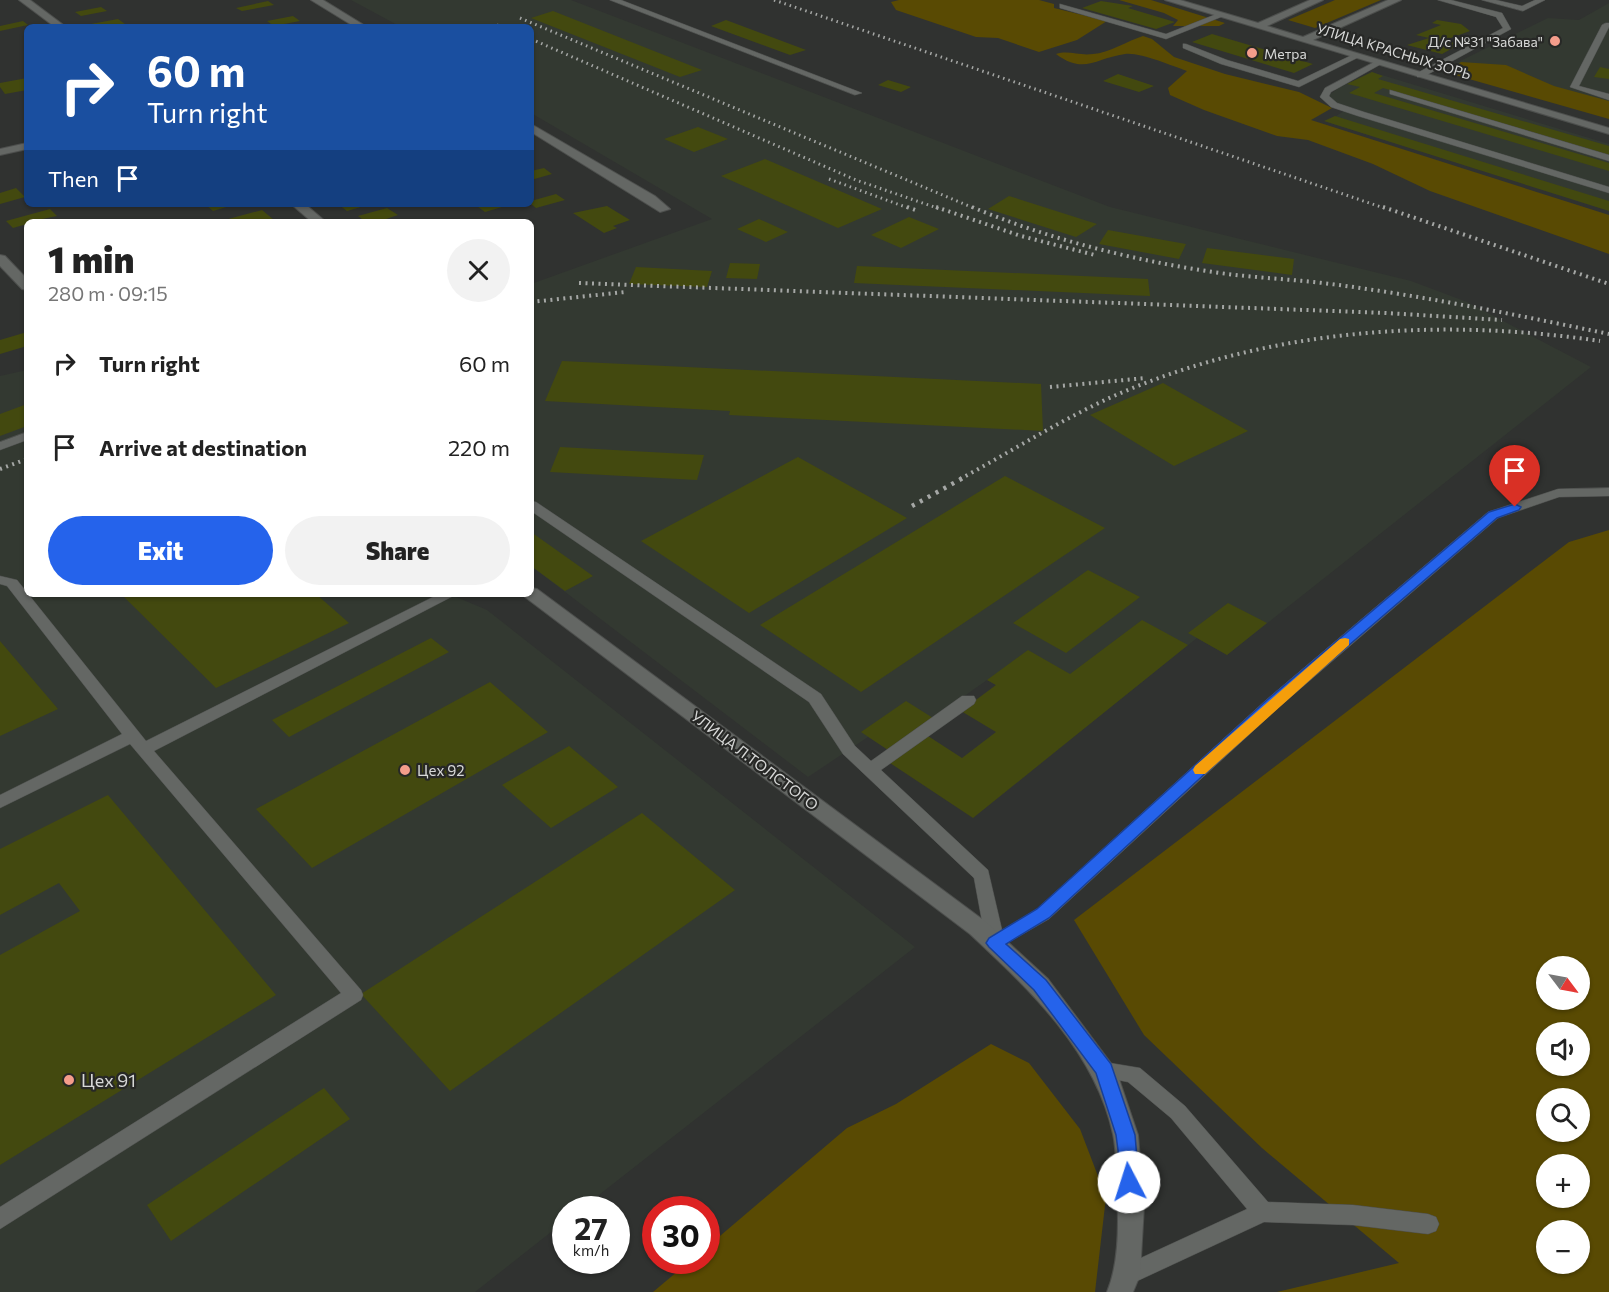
<!DOCTYPE html>
<html lang="en">
<head>
<meta charset="utf-8">
<style>
	:root { --surface:#fff; --page:#f2f2f2; --text:#222; --muted:#767676; --accent:#2563eb }
	body { margin:0; font-family:Commissioner,sans-serif; background:var(--page); color:var(--text); height:100vh; display:flex; flex-direction:column; font-size:22px; white-space:nowrap }
	* { box-sizing:border-box; margin:0 }
	p { font-size:20px; color:var(--muted) }
	.icon { flex:none; width:33px; height:33px; fill:none; stroke:currentColor; stroke-width:2; stroke-linecap:round; stroke-linejoin:round }
	.map { position:relative; flex:1; overflow:hidden }
	.side { position:absolute; left:24px; top:219px; width:510px; height:378px; display:flex; flex-direction:column; background:var(--surface); border-radius:9px; box-shadow:0 2px 4px #0004 }
	.side>* { flex:none }
	.top-card { position:absolute; left:24px; top:24px; width:510px; height:183px; border-radius:9px; box-shadow:0 2px 4px #0004; background:#1a4fa0; color:#fff; overflow:hidden }
	.needle { width:39px; rotate:122deg }
	.fabs { position:absolute; left:1536px; top:956px; display:grid; gap:12px }
	.fabs a { display:grid; place-items:center; width:54px; height:54px; border-radius:50%; background:var(--surface); box-shadow:0 2px 4px #0004; font-size:30px }
	.speed { position:absolute; left:552px; top:1196px; display:flex; gap:12px; font-size:30px; font-weight:700; text-align:center }
	.speed>* { display:grid; place-content:center; width:78px; height:78px; border-radius:50%; background:var(--surface); box-shadow:0 2px 4px #0004; line-height:1 }
	.speed small { font-size:15px; font-weight:400 }
	.speed .limit { border:9px solid #d22; background:#fff; color:#111 }
	.pin { position:absolute; display:grid; place-items:center; width:51px; height:51px; color:#fff; margin:-62px -26px; border-radius:50% 50% 50% 0; rotate:-45deg; box-shadow:0 0 6px #0007 }
	.pin .icon { rotate:45deg }
	.me { position:absolute; width:66px; margin:-33px; rotate:355deg; stroke-linejoin:round; filter:drop-shadow(0 0 4px #0008) }
	.turn { display:flex; align-items:center; gap:21px; height:126px; padding:0 24px; font-size:27px }
	.turn .icon { width:78px; height:78px; stroke-width:2.5 }
	.turn b { display:block; font-size:42px; line-height:51px }
	.then { display:flex; align-items:center; height:57px; padding:0 24px; background:#0003; gap:12px; font-size:22px }
	.round { display:grid; place-items:center; flex:none; width:63px; height:63px; border-radius:32px; background:var(--page) }
	.summary { display:flex; align-items:center; justify-content:space-between; height:102px; padding:0 24px }
	h1 { font-size:36px; font-weight:800; line-height:45px }
	.cta { display:flex; gap:12px; margin-top:auto; padding:12px 24px }
	.cta a { flex:1; height:69px; border-radius:36px; background:var(--accent); color:#fff; font-size:24px; font-weight:800; line-height:69px; text-align:center }
	.cta a+a { background:var(--page); color:var(--text) }
	ul { padding:0; list-style:none }
	li { display:flex; align-items:center; gap:18px; height:84px; padding:0 24px }
	li div { flex:1 }
	li b { display:block; font-size:22px }
	li em { font-style:normal }
	.map>svg:first-child { display:block }
	.built { fill:#333931 }
	.green { fill:#594a03; fill-rule:evenodd }
	.building { fill:#43490f }
	.lines { fill:none; stroke-linecap:round; stroke-linejoin:round }
	.lane-casing { stroke:#4d4f4d; stroke-width:1 }
	.street-casing { stroke:#4d4f4d; stroke-width:2 }
	.secondary-casing { stroke:#4d4f4d; stroke-width:2 }
	.lane { fill:#646764; fill-rule:evenodd }
	.street { fill:#646764; fill-rule:evenodd }
	.secondary { fill:#646764; fill-rule:evenodd }
	.rail-far2 { stroke:#a5a7a5; stroke-width:3; stroke-dasharray:1.5 4; stroke-linecap:butt }
	.rail-far1 { stroke:#a5a7a5; stroke-width:4; stroke-dasharray:2 4.5; stroke-linecap:butt }
	.rail { stroke:#a5a7a5; stroke-width:4.5; stroke-dasharray:3 6; stroke-linecap:butt }
	.route { fill:#2563eb; stroke:#184099; stroke-width:1.5 }
	.slow { fill:#f59e0b }
	.poi-dot { fill:#f49d8b; stroke:#272826; stroke-width:2 }
	.labels { text-anchor:middle; dominant-baseline:central; stroke-width:4.5; stroke-linejoin:round; paint-order:stroke }
	.far-poi-label { font-size:14px; fill:#d7d8d7; stroke:#272826; text-anchor:end }
	.far-street-label { font-size:14px; fill:#d7d8d7; stroke:#272826 }
	.street-label { font-size:15px; fill:#d7d8d7; stroke:#272826 }
	.poi-label { font-size:15px; fill:#d7d8d7; stroke:#272826; text-anchor:start }
	.near-poi-label { font-size:18px; fill:#d7d8d7; stroke:#272826; text-anchor:start }
</style>
</head>
<body>
<div class="map">
<svg width="1609" height="1292" viewBox="0 0 1609 1292">
	<rect width="100%" height="100%" fill="#303230"/>
	<path class="built" d="M351,0H571L1110,207L1411,281L1467,302L1591,367L1227,655L1197,638L1077,734L987,680L888,750L868,737L808,777L531,566V284L712,219L531,113V27H401Z
		M1609,3V103L1456,63L1548,18L1579,20Z
		M1372,72L1609,144V210L1327,122L1344,111L1325,98L1340,87Z
		M27,370V594H449L487,610L915,947L581,1209H566L565,1221L475,1292H0V376Z"/>
	<path class="green" d="M899,0H1039L1054,4V8L1107,21L1077,40L1039,52L998,38L976,37L896,10L891,2Z
		M1119,0H1151L1225,23L1219,26H1173L1178,20L1164,13Z
		M1335,0H1381L1315,28L1288,20Z
		M1143,36L1152,39L1174,57L1225,74L1299,92L1332,108L1311,120L1609,215V254L1430,191L1373,164L1308,140L1277,136L1204,110L1170,95L1168,88L1187,71C1172,66 1140,52 1125,54C1096,58 1084,75 1056,54C1069,50 1079,56 1093,54C1109,53 1127,41 1143,36Z
		M1461,62L1506,65L1554,86L1609,101V119L1448,73Z
		M1609,530V1292H1277L1399,1263L1262,1148L1144,1035L1074,920L1569,542ZM1546,966H1580V999H1546ZM1546,1032H1580V1065H1546ZM1546,1098H1580V1131H1546ZM1546,1164H1580V1197H1546ZM1546,1230H1580V1263H1546Z
		M991,1044L1029,1063L1080,1129L1106,1197L1095,1292H653L691,1260H706L707,1247L847,1128L896,1104Z"/>
	<path class="building" d="M268,1L274,5L242,11L236,8Z
		M1101,1L1133,6L1128,8L1175,22L1156,29L1082,8Z
		M101,7L107,11L81,16L75,12Z
		M553,11L702,70L680,77L531,18Z
		M293,16L300,21L274,26L267,21Z
		M118,19L125,24L109,27H95L91,24Z
		M726,20L806,50L790,55L711,26Z
		M1437,20L1461,24L1470,31L1445,40L1460,44L1442,54L1407,45L1429,38L1416,35L1441,25L1432,23Z
		M23,21L28,25L0,31V26Z
		M1212,34L1313,64L1294,73L1192,42Z
		M1600,67L1609,69V79L1594,77Z
		M1372,72L1383,76L1378,79L1609,146V155L1383,88L1374,93L1609,163V171L1349,93L1360,87L1347,84Z
		M1118,74L1154,86L1139,92L1103,81Z
		M27,78V90L5,94L0,87V83Z
		M888,80L911,87L901,92L878,85Z
		M1335,116L1609,201V211L1324,121Z
		M698,127L728,139L694,152L664,139Z
		M765,159L882,209L838,228L721,176Z
		M544,168L552,174L531,180V171Z
		M16,188L25,197L0,204V193Z
		M556,194L565,200L536,208L531,204V201Z
		M1009,196L1097,224L1076,237L988,209Z
		M205,204H233V205L213,211Z
		M338,204H362L364,206L347,211Z
		M474,204H498L502,207L485,212Z
		M607,206L630,220L613,226L617,228L604,233L573,213Z
		M387,208L398,215L377,222H366L358,216Z
		M50,209L57,216L27,222V224L13,228L6,221Z
		M262,210L274,220L222,222L221,221Z
		M909,217L939,229L901,248L871,235Z
		M759,219L788,232L766,242L737,229Z
		M1108,230L1186,244L1179,259L1099,244Z
		M1207,248L1294,259L1292,275L1202,263Z
		M730,263L760,264L757,279L726,278Z
		M857,266L1148,279L1150,296L854,283Z
		M636,267L712,271L707,287L629,284Z
		M27,332V346L0,354V340Z
		M562,361L1041,384L1043,431L729,415L730,411L545,401Z
		M1163,383L1248,431L1174,466L1090,415Z
		M27,404V426L0,436V414Z
		M560,447L704,455L697,480L550,472Z
		M798,457L907,518L749,613L641,541Z
		M1005,476L1105,528L861,692L760,625Z
		M531,532L593,576L565,591L531,566Z
		M1088,570L1140,597L1066,653L1013,623Z
		M121,594H316L349,623L216,688Z
		M1228,603L1267,623L1227,655L1188,633Z
		M1142,620L1188,645L973,818L890,763L928,736L962,758L996,732L961,711L996,685L987,680L1028,650L1070,674Z
		M431,638L449,652L289,737L272,720Z
		M0,641L58,709L0,736Z
		M490,682L548,732L312,868L256,809Z
		M906,701L933,718L888,750L861,732Z
		M569,746L618,787L551,828L502,785Z
		M108,795L276,995L0,1165V955L80,911L59,883L0,915V849Z
		M642,813L735,890L450,1091L361,994Z
		M324,1088L350,1119L171,1241L147,1205Z"/>
	<g class="lines">
		<g class="lane-casing">
			<path id="lane" d="M610,0H621L862,93L855,95Z
				M1438,0H1451L1502,13L1511,29L1423,77H1417V73L1503,28L1496,17Z
				M1482,0H1496L1522,6L1535,0H1545L1523,11Z
				M1060,4L1166,34L1219,13L1226,15L1166,39L1060,8Z
				M1606,23H1609V27L1579,86L1609,94V100L1570,87L1602,25Z
				M1186,44L1227,60L1298,81L1352,55L1359,57L1299,87L1221,64L1183,48V44Z
				M1376,61L1383,63L1331,92L1329,96L1337,103L1364,112L1609,187V193L1358,116L1331,107L1320,97L1325,88Z
				M1390,90L1609,155V161L1390,94Z
				M27,432V440L0,450V442Z
				M1609,488V496L1559,497L1498,518L1278,708L1049,919L995,950L989,948L986,943L974,878L843,754L809,702L531,511V501L536,502L821,694L855,746L871,761L962,696H974L976,700L974,704L881,770L988,870L1002,930L1037,909L1266,700L1488,512L1558,489Z
				M0,576L17,580L146,741L439,594H457L154,751L361,990L363,995L361,1000L0,1229V1207L341,993L130,744L0,808V795L122,734L7,586L0,584Z
				M1104,1062L1140,1068L1185,1106L1268,1202L1353,1205L1428,1214L1436,1217L1439,1224L1436,1231L1428,1234L1353,1225L1264,1222L1135,1282L1127,1285L1119,1282L1116,1275L1119,1268L1247,1209L1171,1118L1128,1082L1097,1076L1094,1070L1097,1064Z"/>
		</g>
		<g class="street-casing">
			<path id="street" d="M19,0H30L66,27H55Z
				M311,0H323L367,27H355Z
				M531,124L655,196L670,209L660,212L531,132Z
				M27,143V149L0,155V149Z
				M291,204H305L326,222H312Z
				M0,255L5,256L27,279V290L22,289L0,266Z
				M531,588L537,589L986,922L1048,979L1116,1070L1138,1135L1144,1206L1140,1275L1133,1292H1107C1119,1263 1119,1225 1117,1193C1116,1174 1117,1153 1113,1134C1095,1051 1030,990 970,934L525,597L523,594H531Z"/>
		</g>
		<g class="secondary-casing">
			<path id="secondary" d="M1165,0H1180L1258,23L1310,0H1323L1267,26L1303,37L1388,0H1401L1313,40L1609,128V134Z"/>
		</g>
		<use href="#lane" class="lane"/>
		<use href="#street" class="street"/>
		<use href="#secondary" class="secondary"/>
		<path class="rail-far2" d="M774,0L1387,209
			M520,18L976,209
			M497,25L502,27
			M531,39L856,180L940,209
			M829,179L911,209"/>
		<path class="rail-far1" d="M907,207L918,211
			M936,207L1021,236L1095,255
			M972,207C1048,239 1132,260 1213,272C1253,278 1292,279 1331,284C1424,296 1517,315 1609,334
			M1383,207L1609,284
			M579,283L1386,313L1502,320
			M531,302L625,292
			M1050,387L1146,378
			M0,469L27,459
			M960,479C1012,451 1062,419 1116,395C1268,329 1437,317 1600,341"/>
		<path class="rail" d="M912,506L963,478"/>
	</g>
	<path class="route" d="M1515,504L1521,507L1519,510L1497,518L1277,707L1049,918L1006,944L1046,980L1111,1064L1135,1135L1139,1182L1136,1188L1129,1191L1123,1188L1116,1135L1096,1073L1034,990L989,947L986,943L989,938L1037,909L1267,700L1489,512Z"/>
	<path class="slow" d="M1345,638L1349,639V645L1205,774H1195L1193,770L1195,766L1340,639Z"/>
	<g class="poi-dot">
		<circle cx="1555" cy="41" r="6"/>
		<circle cx="1252" cy="53" r="6"/>
		<circle cx="405" cy="770" r="6"/>
		<circle cx="69" cy="1080" r="6"/>
	</g>
	<g class="labels">
		<g class="far-poi-label">
			<text x="1543" y="41">Д/с №31 "Забава"</text>
			<text x="1264" y="53" text-anchor="start">Метра</text>
		</g>
		<g class="far-street-label">
			<text transform="translate(1394 51) rotate(17)">УЛИЦА КРАСНЫХ ЗОРЬ</text>
		</g>
		<g class="street-label">
			<text transform="translate(755 760) rotate(37)">УЛИЦА Л.ТОЛСТОГО</text>
		</g>
		<g class="poi-label">
			<text x="417" y="770">Цех 92</text>
		</g>
		<g class="near-poi-label">
			<text x="81" y="1080">Цех 91</text>
		</g>
	</g>
</svg>
<div class="fabs">
<a><svg class="needle" viewBox="-14 -14 28 28"><path d="M0-13l5 13h-10z" fill="#e53935"/><path d="M0 13l5-13h-10z" fill="#767676"/></svg></a>
<a><svg class="icon" aria-label="sound" viewBox="0 0 24 24"><path d="M4 9h4l5-4v14l-5-4H4zM17 9q2 3 0 6"/></svg></a>
<a><svg class="icon" aria-label="search" viewBox="0 0 24 24"><circle cx="10" cy="10" r="6"/><path d="M15 15l6 6"/></svg></a>
<a>+</a>
<a>−</a>
</div>
<div class="speed"><div>27<small>km/h</small></div><div class="limit">30</div></div>
<div class="pin" style="left:1515px;top:507px;background:#d93025"><svg class="icon" aria-label="arrive" viewBox="0 0 24 24"><path d="M6 21V4h12l-3 4 3 4H6"/></svg></div>
<svg class="me" style="left:1129px;top:1182px" viewBox="-20 -20 40 40"><circle r="19" fill="#fff"/><path d="M0-13L10 11 0 6-10 11z" fill="#2563eb"/></svg>
<div class="top-card">
<div class="turn"><svg class="icon" aria-label="right" viewBox="0 0 24 24"><path d="M7 20v-9h11M14 6l5 5-5 5"/></svg><div><b>60 m</b>Turn right</div></div>
<div class="then">Then<svg class="icon" aria-label="arrive" viewBox="0 0 24 24"><path d="M6 21V4h12l-3 4 3 4H6"/></svg></div>
</div>
<section class="side">
<div class="summary"><div><h1>1 min</h1><p>280 m · 09:15</p></div><a class="round"><svg class="icon" aria-label="close" viewBox="0 0 24 24"><path d="M6 6l12 12M18 6L6 18"/></svg></a></div>
<ul>
<li><svg class="icon" aria-label="right" viewBox="0 0 24 24"><path d="M7 20v-9h11M14 6l5 5-5 5"/></svg><div><b>Turn right</b></div><em>60 m</em></li>
<li><svg class="icon" aria-label="arrive" viewBox="0 0 24 24"><path d="M6 21V4h12l-3 4 3 4H6"/></svg><div><b>Arrive at destination</b></div><em>220 m</em></li>
</ul>
<div class="cta"><a>Exit</a><a>Share</a></div>
</section>
</div>
</body>
</html>
